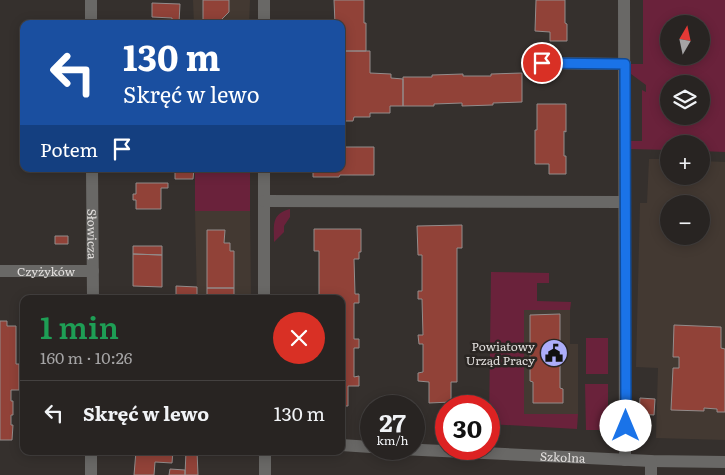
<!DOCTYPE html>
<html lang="pl">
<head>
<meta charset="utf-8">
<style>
	:root { --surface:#282422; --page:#34302f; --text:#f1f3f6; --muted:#a5a4a5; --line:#444140 }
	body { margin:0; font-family:Literata,serif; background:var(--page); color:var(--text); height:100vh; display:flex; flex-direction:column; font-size:19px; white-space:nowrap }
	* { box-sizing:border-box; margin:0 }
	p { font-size:16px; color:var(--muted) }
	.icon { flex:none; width:28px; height:28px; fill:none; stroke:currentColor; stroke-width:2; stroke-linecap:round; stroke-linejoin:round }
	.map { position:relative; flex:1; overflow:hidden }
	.sheet { position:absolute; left:20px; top:295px; width:325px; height:160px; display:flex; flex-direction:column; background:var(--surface); border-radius:10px; box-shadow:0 2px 12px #0003,0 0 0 1px var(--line) }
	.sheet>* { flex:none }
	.top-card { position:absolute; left:20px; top:20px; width:325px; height:152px; border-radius:10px; box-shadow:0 2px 12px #0003,0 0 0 1px var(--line); background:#1a4fa0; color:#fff; overflow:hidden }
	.needle { width:32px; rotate:9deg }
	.fabs { position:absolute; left:660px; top:15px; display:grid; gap:10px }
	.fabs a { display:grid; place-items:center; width:50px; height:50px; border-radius:50%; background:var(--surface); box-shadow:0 2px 12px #0003,0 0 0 1px var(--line); font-size:25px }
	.speed { position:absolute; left:360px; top:395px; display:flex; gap:10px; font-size:25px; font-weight:700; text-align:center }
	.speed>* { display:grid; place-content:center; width:65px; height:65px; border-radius:50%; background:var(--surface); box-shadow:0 2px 12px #0003,0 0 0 1px var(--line); line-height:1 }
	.speed small { font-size:12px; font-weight:400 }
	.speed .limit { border:8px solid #d22; background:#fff; color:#111 }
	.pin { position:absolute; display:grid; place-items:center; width:42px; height:42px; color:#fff; margin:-21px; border:2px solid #fff; border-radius:50%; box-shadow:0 1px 5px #0007 }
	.me { position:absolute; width:55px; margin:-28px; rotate:0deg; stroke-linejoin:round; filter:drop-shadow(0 0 4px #0008) }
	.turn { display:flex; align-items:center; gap:18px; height:105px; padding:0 20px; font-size:22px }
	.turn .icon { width:65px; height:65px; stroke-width:2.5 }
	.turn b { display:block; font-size:35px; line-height:42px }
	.then { display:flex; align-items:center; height:48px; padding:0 20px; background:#0003; gap:10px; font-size:19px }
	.round { display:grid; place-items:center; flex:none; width:52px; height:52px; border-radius:26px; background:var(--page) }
	.summary { display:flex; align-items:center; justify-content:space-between; height:85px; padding:0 20px }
	h1 { font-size:30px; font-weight:600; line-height:38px; color:#1e9e55 }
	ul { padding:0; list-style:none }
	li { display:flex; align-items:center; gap:15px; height:65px; padding:0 20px; border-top:1px solid var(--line) }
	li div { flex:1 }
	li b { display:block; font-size:19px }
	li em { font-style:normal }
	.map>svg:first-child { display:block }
	.built { fill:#433932; fill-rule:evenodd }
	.green { fill:#6a223b; fill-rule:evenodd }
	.building { fill:#914238; stroke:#938c8b }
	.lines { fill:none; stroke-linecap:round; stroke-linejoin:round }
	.minor { stroke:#696866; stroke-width:12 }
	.route-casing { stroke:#114b97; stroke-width:12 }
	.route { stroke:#1a73e8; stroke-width:9 }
	.labels { text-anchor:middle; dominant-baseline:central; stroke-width:5; stroke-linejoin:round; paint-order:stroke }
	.street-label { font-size:12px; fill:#e1dedc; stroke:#2a2623 }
	.poi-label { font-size:12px; fill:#e1dedc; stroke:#2a2623; text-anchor:end }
</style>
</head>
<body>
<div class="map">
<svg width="725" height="475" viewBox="0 0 725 475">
	<rect width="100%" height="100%" fill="#35302d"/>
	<path class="built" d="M193,0H250L249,24H194Z
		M649,159H669V176H701V161L725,162V440L656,438L658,368L636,367L640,203H647ZM669,204H701V236H669Z
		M195,211H250L251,299H197Z
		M524,309L570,310V344H578V414H524Z"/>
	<path class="green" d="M643,0H725V152L701,151V144H669V150L631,149V141H642V90L646,92V85L631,74V64H643ZM669,24H701V56H669ZM669,84H701V116H669Z
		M195,169H250V211H195Z
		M290,209V217L284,226V232L274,242C274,225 271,214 290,209Z
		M491,272L549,273V283H537V301L571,302L570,310H524V414H578L577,429L489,424Z
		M586,338H608V374H586Z
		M585,384H608V422L599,430H586Z"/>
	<path class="building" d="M203,0H229V12L221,20H219V24H203Z
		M334,0H364V23H366V51H341V24H335Z
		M536,0H565V23L567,24V41H550V32L535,31Z
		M152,3L180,4L179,23H172V18L152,17Z
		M341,51H370V73L391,74V78L403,79V106H390V113H370V117H354L353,121H341Z
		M522,73V102L493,103V105L462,106V103L434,104V106H403V77H432V75L463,74V76H491V74Z
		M537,104H566V132L564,131V156H566V174H549V164H535V130H537Z
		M341,147H374V175H340L339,177H313V169H341Z
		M175,169H194L193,179H175Z
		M136,183H168V188H161V209H136V200H133V194H136Z
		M462,225V248H457V382H451V402L429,403V382L418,381V373L423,372V344H419L418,335H423L422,299H418V291H422V255H418L417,226Z
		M314,229H361V252H359V259H354L355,294H359V303H354V339H359V348H354V377L359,376V386H348V406H341V299H319V251H314Z
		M207,230H225L224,243H230V251H234V288H207Z
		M55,236H68V244H55Z
		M133,246H162V255L133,254Z
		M133,254L162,255V287L133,286Z
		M176,286L197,287V299H176Z
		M207,288H234V299H207Z
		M560,314V388L563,389V403H533V382L530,381V352H533L534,345H530V315Z
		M0,321H7V326H16V364H19V390H11V401H13V415H11V425H13L12,440H0Z
		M674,325L721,327V348L725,349V412H717V409L704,408V411L671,410L673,368H679V357H673Z
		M640,398L655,399L654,415L639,414Z
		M136,451H173L172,463L155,462L154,475H134Z
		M186,451H197L198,475H185Z
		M198,451H216V455H198Z
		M170,469L185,470V475H169Z"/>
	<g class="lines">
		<g class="minor">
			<path d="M91,0V24"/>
			<path d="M264,0V24"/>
			<path d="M624,0L625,460"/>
			<path d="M542,63L625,64"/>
			<path id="s1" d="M92,169L93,299"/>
			<path d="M264,169V299"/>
			<path d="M264,201L625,202"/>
			<path id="s2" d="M0,271H93"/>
			<path d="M341,445L371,447"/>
			<path id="s3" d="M401,449L651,461L725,462"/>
			<path d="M265,451V475"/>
			<path d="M651,461V475"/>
			<path d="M91,475V451"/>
		</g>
	</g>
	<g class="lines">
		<g class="route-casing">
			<path id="route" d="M542,63L625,64L626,426"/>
		</g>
		<use href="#route" class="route"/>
	</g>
	<defs>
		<g id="civic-disc" transform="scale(1.4375)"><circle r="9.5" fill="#adaefb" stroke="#2a2623"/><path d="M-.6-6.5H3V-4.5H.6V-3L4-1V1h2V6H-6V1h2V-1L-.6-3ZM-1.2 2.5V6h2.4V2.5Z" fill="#111"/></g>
	</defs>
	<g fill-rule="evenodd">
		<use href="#civic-disc" x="554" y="353"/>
	</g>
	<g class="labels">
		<g class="street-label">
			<text stroke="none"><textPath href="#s1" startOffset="65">Słowicza</textPath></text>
			<text stroke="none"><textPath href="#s2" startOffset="46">Czyżyków</textPath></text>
			<text stroke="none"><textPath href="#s3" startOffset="162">Szkolna</textPath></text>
		</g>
		<g class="poi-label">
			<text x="535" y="346">Powiatowy<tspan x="535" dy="14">Urząd Pracy</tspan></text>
		</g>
	</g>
</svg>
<div class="fabs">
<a><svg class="needle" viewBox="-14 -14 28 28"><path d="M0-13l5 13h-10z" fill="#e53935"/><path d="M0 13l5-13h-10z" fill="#a5a4a5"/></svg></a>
<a><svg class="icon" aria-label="layers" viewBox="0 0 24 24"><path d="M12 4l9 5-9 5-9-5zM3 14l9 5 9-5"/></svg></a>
<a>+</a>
<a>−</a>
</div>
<div class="speed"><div>27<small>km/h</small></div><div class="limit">30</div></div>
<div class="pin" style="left:542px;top:63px;background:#d93025"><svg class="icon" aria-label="arrive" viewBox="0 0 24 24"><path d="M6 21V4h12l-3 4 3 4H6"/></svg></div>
<svg class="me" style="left:626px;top:426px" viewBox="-20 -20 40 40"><circle r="19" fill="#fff"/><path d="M0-13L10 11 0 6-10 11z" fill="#1a73e8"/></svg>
<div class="top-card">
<div class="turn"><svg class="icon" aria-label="left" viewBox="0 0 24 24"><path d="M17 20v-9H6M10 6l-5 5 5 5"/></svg><div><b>130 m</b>Skręć w lewo</div></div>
<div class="then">Potem<svg class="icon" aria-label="arrive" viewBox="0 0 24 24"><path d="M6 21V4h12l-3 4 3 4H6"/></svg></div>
</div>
<section class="sheet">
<div class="summary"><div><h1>1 min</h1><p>160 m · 10:26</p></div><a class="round" style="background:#d93025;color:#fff"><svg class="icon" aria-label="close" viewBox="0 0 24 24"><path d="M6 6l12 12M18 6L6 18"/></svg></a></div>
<ul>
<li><svg class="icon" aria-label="left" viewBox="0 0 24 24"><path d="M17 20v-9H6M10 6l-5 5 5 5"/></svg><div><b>Skręć w lewo</b></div><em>130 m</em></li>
</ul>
</section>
</div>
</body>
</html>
